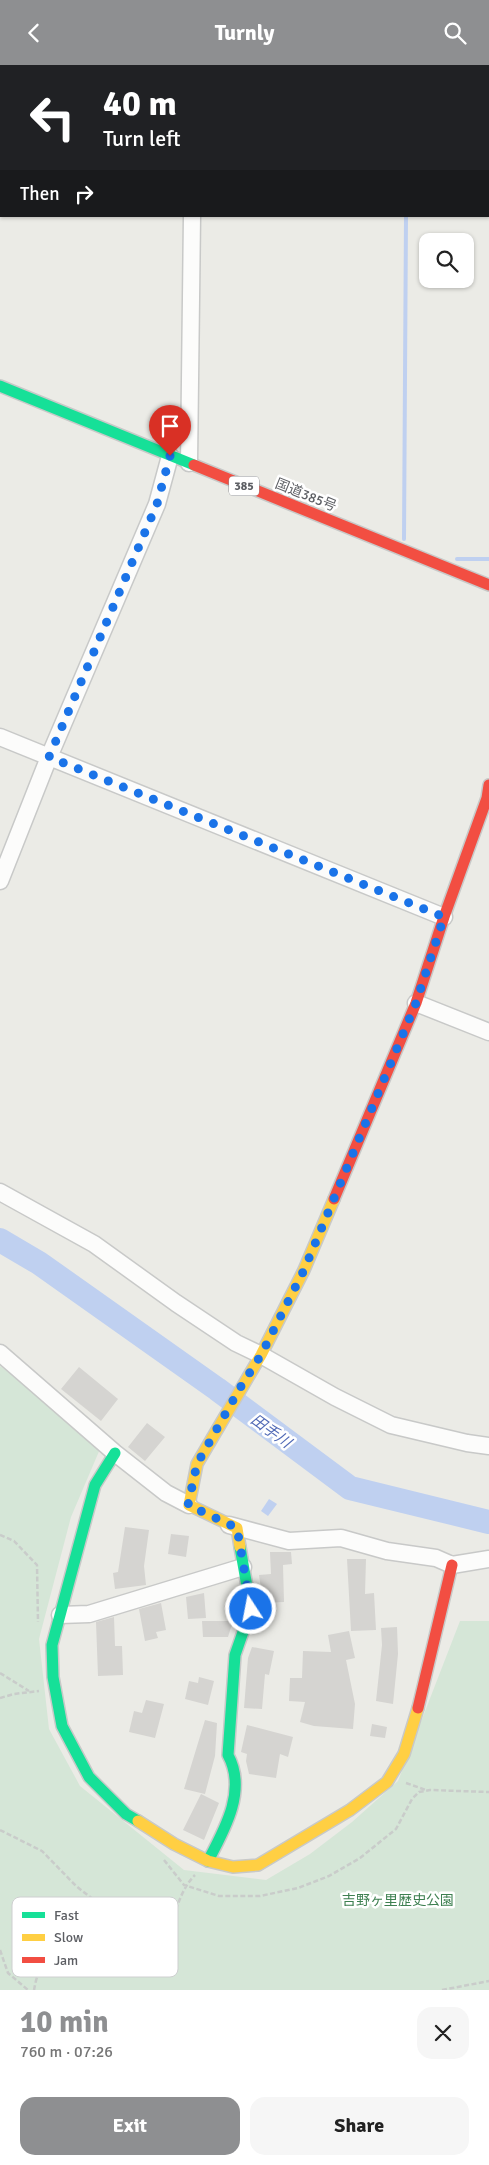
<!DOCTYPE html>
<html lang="en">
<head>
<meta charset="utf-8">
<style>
	:root { --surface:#fff; --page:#f6f6f6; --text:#222; --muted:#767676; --accent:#8e8f91 }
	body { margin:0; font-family:Signika,"Noto Sans JP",sans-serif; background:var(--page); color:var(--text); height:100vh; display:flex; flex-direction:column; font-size:19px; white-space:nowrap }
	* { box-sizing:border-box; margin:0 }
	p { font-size:16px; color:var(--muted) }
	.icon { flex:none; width:28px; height:28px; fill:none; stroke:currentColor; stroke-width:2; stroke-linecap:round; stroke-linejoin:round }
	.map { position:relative; height:1925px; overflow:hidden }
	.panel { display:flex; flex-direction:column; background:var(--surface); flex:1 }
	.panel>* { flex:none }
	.banner { position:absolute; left:0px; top:0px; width:490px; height:152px; box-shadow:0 1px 4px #0004; background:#202124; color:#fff; overflow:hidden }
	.tools { position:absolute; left:419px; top:168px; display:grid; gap:10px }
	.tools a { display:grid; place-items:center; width:55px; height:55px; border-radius:10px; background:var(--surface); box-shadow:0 1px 4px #0004; font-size:25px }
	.pin { position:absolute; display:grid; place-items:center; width:42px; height:42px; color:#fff; margin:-51px -21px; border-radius:50% 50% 50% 0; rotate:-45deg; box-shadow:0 0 5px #0007 }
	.pin .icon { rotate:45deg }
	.me { position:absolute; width:55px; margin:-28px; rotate:349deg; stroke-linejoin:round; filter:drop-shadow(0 0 4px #0008) }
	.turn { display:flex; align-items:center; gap:18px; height:105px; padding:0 20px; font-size:22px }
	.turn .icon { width:65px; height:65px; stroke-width:2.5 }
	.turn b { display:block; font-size:35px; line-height:42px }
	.then { display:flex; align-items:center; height:48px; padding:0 20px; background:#0003; gap:10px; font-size:19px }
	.round { display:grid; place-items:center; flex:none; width:52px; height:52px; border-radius:15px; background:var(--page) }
	.overview { display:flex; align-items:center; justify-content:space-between; height:85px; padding:0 20px }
	h1 { font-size:30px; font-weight:700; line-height:38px; color:var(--accent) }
	.action { display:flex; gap:10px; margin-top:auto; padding:10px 20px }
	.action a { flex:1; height:58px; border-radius:15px; background:var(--accent); color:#fff; font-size:20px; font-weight:700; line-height:58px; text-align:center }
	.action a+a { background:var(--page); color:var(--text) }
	header { display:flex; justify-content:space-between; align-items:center; height:65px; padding:0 20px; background:var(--accent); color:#fff; font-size:22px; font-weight:700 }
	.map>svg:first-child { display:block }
	.green { fill:#d5e6d7 }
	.water { fill:#bfd0f0 }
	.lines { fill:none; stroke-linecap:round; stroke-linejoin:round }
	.stream { stroke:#bfd0f0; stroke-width:4 }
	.river { stroke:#bfd0f0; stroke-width:24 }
	.building { fill:#d5d4d1 }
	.street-casing { stroke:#c8c9c8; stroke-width:19 }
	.fast-casing { stroke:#c8c9c8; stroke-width:14 }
	.slow-casing { stroke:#c8c9c8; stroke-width:14 }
	.jam-casing { stroke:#c8c9c8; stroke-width:14 }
	.path { stroke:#c9ccca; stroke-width:2.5; stroke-dasharray:5 2.5; stroke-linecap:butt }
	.street { stroke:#fcfcfb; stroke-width:16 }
	.fast { stroke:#16e098; stroke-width:11 }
	.slow { stroke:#ffcf43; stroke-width:11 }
	.jam { stroke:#f24e42; stroke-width:11 }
	.route { stroke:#1a73e8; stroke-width:9; stroke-dasharray:0 16.2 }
	.labels { text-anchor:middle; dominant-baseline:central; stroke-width:5; stroke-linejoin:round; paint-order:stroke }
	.shield { fill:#fff; stroke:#8d8e92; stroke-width:1 }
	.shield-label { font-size:12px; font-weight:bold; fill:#5c5e63 }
	.street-label { font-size:14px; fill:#5c5e63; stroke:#fff }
	.park-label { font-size:14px; fill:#3e8051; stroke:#fff }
	.water-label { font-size:15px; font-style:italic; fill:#516ab6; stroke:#fff }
	.key { fill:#fff; stroke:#cecfd0; stroke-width:1 }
	.key-label { font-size:14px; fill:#5c5e63 }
</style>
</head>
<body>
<header><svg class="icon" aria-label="back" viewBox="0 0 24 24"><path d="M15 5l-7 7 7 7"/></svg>Turnly<svg class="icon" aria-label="search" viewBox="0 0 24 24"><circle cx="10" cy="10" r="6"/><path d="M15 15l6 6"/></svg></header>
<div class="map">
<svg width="489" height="1925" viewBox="0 0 489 1925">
	<rect width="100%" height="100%" fill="#ebebe6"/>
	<path class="green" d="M0,1301L103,1377L71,1452L39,1574L49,1664L80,1721L184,1805L266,1815L310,1789L352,1757L398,1716L460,1556H489V1925H0Z"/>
	<path class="water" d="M269,1434L277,1439L268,1451L261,1446Z"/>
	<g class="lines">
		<path class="stream" d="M408,1V0
			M404,474L406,151
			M457,494H489"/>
		<path class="river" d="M0,1175L39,1198L217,1324L350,1423L489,1457"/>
	</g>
	<path class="building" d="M79,1302L118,1334L101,1356L61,1324Z
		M147,1358L165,1372L145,1396L128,1382Z
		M125,1462L149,1465L144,1501L146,1520L115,1524L113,1508L118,1507Z
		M171,1469L189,1471L186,1492L168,1489Z
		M270,1487H291L292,1499L283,1500L284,1537L263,1538L259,1510L271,1509Z
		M347,1494H366L365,1529L374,1528L376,1565L351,1566Z
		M204,1528L206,1553L188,1554L186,1532Z
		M161,1538L166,1565L156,1567L158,1573L145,1576L139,1544Z
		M114,1552L115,1581H122L123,1610L98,1611L96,1557Z
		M202,1556H233L228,1572H203Z
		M397,1562L398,1589L393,1639L376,1636L382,1580L381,1563Z
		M349,1566L355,1593L346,1595L355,1639L353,1664L314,1661L300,1657L305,1637L289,1636L290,1613H302L303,1586L331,1587L328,1570Z
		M252,1582L274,1586L269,1610L265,1609L262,1644L244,1643L248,1593Z
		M199,1612L214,1616L208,1640L185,1634L189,1616L198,1618Z
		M146,1635L164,1639L155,1673L129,1667L134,1646L142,1648Z
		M205,1655L217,1658L215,1691L205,1729L184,1724Z
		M372,1659L387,1662L385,1673L370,1671Z
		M247,1660L293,1672L288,1692L280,1689L276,1713L249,1709L246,1696L247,1689L241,1687Z
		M201,1729L219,1738L204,1775L183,1765Z"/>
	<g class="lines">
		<g class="street-casing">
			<path id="street" d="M193,1V0
				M189,398L192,151
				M0,672L444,852
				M0,816L49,692L157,439L170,391
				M416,938L489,967
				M0,1127L94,1179L176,1238L236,1278L261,1290L335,1332L391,1360L467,1378L489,1381
				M0,1288L115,1388L166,1428L189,1440
				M229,1460L289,1476L341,1473L387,1486L436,1493L452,1500L489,1494
				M60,1550L89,1549L243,1502"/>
		</g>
		<g class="fast-casing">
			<path id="fast" d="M0,321L194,400
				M115,1388L95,1420L52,1580L53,1612L62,1661L89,1712L126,1749L138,1756
				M208,1796C225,1764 247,1725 228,1690L235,1590L251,1544L240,1482"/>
		</g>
		<g class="slow-casing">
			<path id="slow" d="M240,1482L237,1463L189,1440L197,1399L261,1290L304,1205L334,1134
				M138,1756L174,1779L208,1796L233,1802L258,1800L350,1745L387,1717L404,1689L418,1643"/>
		</g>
		<g class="jam-casing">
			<path id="jam" d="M194,400L489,520
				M334,1134L416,938L444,852L487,733L489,720
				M418,1643L452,1500"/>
		</g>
		<path class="path" d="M0,1470L14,1476L37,1500L38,1557
			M0,1608L29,1626
			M0,1633L14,1629L39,1626
			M406,1718L426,1725
			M0,1765L42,1786L76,1821L94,1835L166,1862
			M164,1795L184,1820L219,1831H260L298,1823L329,1811L360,1793L396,1764L412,1734L419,1727L430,1725L489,1727
			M0,1885L8,1908L28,1925
			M34,1925C35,1920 36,1914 38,1910C50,1891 83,1867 107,1869C121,1871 135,1878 149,1880C154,1876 160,1872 164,1867C178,1848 178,1827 195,1810
			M442,1925L489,1916"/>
		<use href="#street" class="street"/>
		<use href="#fast" class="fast"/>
		<use href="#slow" class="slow"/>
		<use href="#jam" class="jam"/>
	</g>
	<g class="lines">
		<path class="route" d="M170,391L157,439L49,692L444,852L416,938L304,1205L261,1290L240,1323L197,1399L188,1440L237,1463L251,1544"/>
	</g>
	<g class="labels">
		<rect class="shield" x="229" y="411.5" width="30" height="19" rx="4"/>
		<g class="shield-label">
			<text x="244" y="421">385</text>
		</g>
		<g class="street-label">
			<text transform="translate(306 430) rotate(22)">国道385号</text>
		</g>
		<g class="park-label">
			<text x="398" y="1835">吉野ヶ里歴史公園</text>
		</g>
		<g class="water-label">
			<text transform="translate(271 1366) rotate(36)">田手川</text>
		</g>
	</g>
	<rect x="12" y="1832" width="166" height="80" rx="8" class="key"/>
	<rect x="22" y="1847" width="23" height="6" fill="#16e098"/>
	<rect x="22" y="1869" width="23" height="7" fill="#ffcf43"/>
	<rect x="22" y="1892" width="23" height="6" fill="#f24e42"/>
	<g class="key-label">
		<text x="54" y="1855">Fast</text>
		<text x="54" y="1877">Slow</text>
		<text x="54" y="1900">Jam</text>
	</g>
</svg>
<div class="tools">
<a><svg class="icon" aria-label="search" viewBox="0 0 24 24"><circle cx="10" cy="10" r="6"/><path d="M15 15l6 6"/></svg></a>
</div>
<div class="pin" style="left:170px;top:391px;background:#d93025"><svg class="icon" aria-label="arrive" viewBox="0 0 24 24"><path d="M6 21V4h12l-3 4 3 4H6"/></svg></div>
<svg class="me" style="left:251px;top:1544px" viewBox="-20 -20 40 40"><circle r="17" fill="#1a73e8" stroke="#fff" stroke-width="3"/><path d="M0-11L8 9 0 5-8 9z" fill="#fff"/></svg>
<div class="banner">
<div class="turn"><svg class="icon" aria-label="left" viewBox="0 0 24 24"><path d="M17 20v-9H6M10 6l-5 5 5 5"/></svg><div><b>40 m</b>Turn left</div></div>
<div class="then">Then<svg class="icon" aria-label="right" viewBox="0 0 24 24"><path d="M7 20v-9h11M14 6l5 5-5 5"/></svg></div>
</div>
</div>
<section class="panel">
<div class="overview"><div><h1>10 min</h1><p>760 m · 07:26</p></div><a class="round"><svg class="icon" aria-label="close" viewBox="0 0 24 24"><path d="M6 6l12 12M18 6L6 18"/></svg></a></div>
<div class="action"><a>Exit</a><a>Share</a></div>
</section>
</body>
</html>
